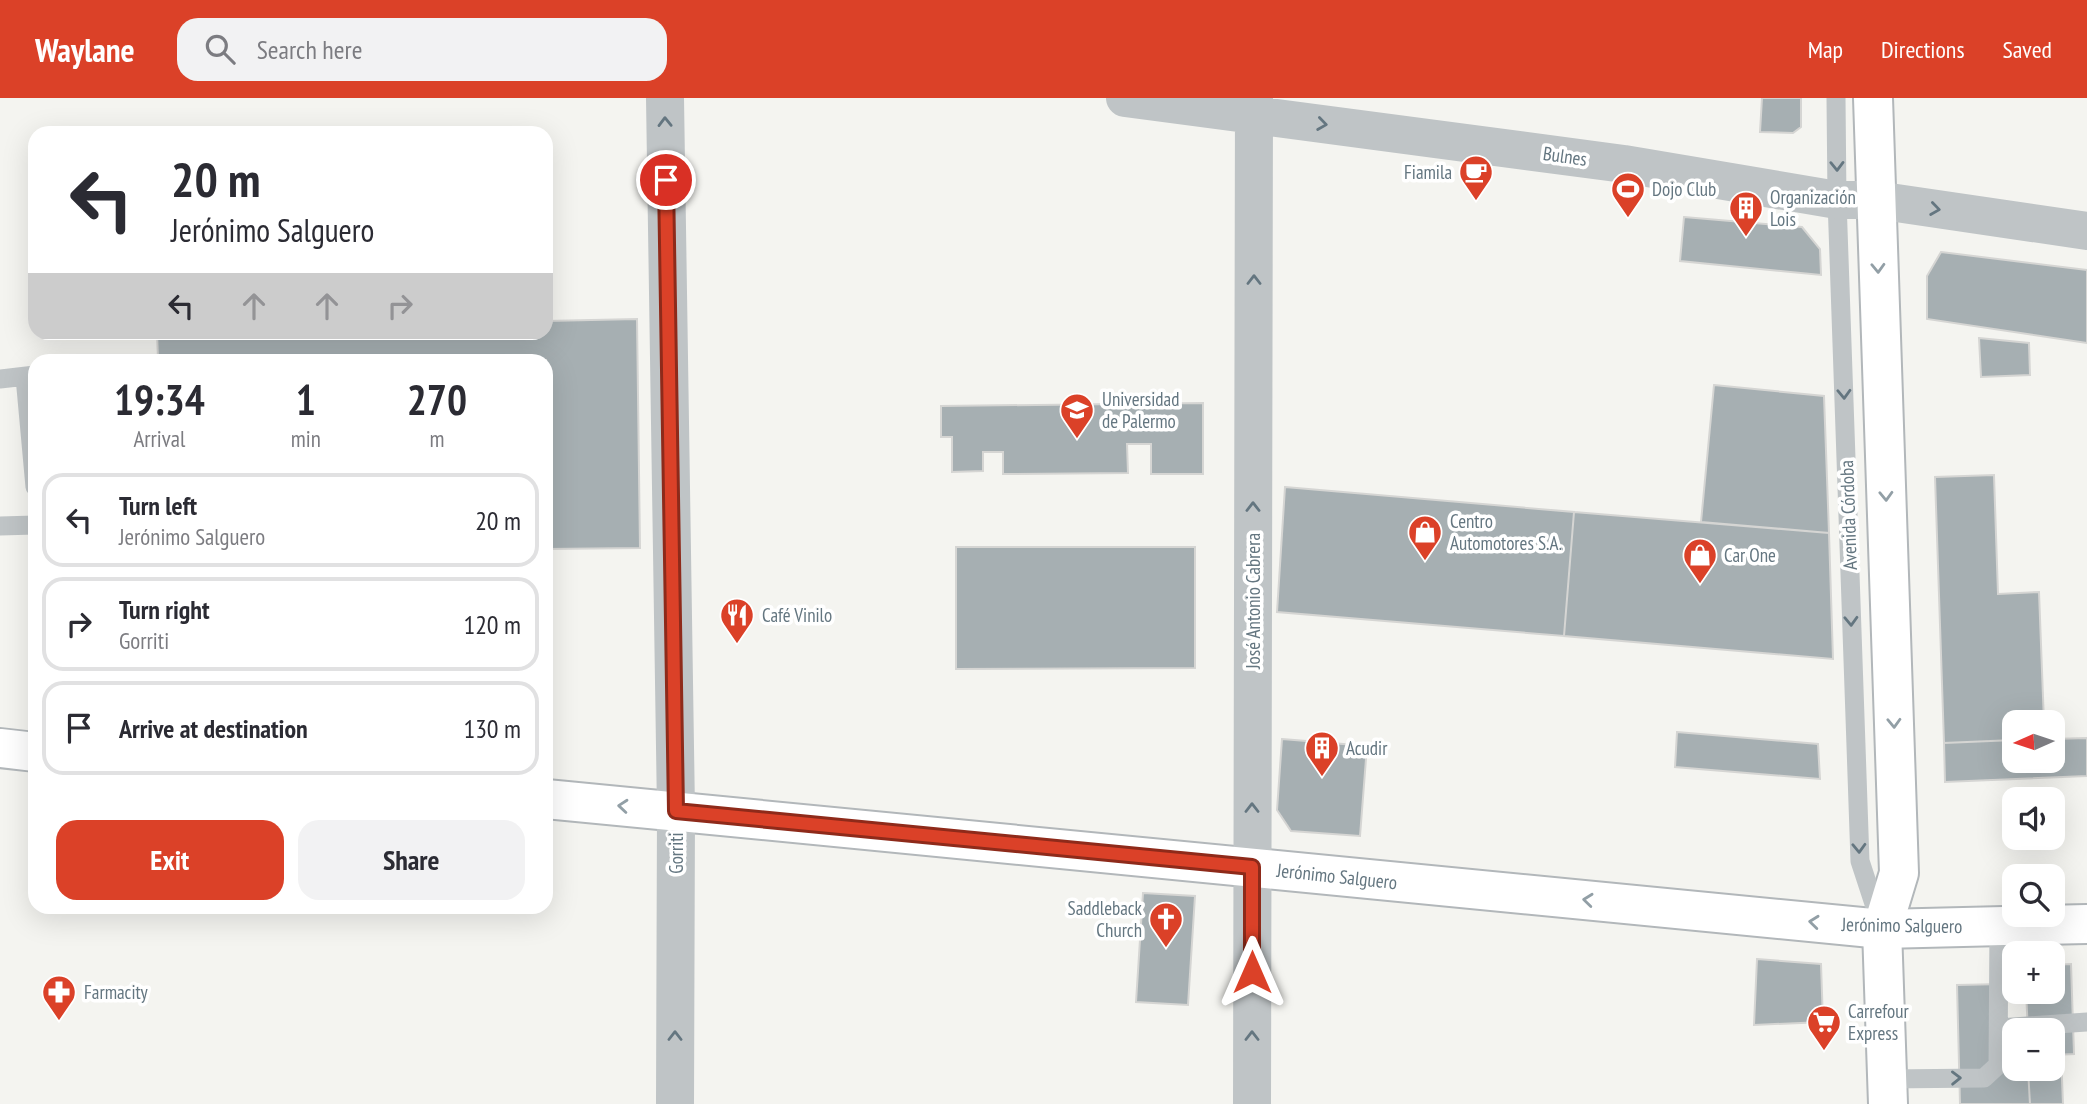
<!DOCTYPE html>
<html lang="en">
<head>
<meta charset="utf-8">
<style>
	:root { --surface:#fff; --page:#f2f2f3; --text:#2b2b33; --muted:#7c7c81; --line:#e1e1e2; --accent:#db4128 }
	body { margin:0; font-family:"PT Sans Narrow",sans-serif; background:var(--page); color:var(--text); height:100vh; display:flex; flex-direction:column; font-size:26px; white-space:nowrap }
	* { box-sizing:border-box; margin:0 }
	p { font-size:23px; color:var(--muted) }
	.icon { flex:none; width:38px; height:38px; fill:none; stroke:currentColor; stroke-width:2; stroke-linecap:round; stroke-linejoin:round }
	.map { position:relative; flex:1; overflow:hidden }
	.panel { position:absolute; left:28px; top:256px; width:525px; height:560px; display:flex; flex-direction:column; background:var(--surface); border-radius:21px; box-shadow:0 7px 28px #0002 }
	.panel>* { flex:none }
	.hud { position:absolute; left:28px; top:28px; width:525px; height:214px; border-radius:21px; box-shadow:0 7px 28px #0002; background:#fff; color:var(--text); overflow:hidden }
	.needle { width:46px; rotate:267deg }
	.tools { position:absolute; left:2002px; top:612px; display:grid; gap:14px }
	.tools a { display:grid; place-items:center; width:63px; height:63px; border-radius:14px; background:var(--surface); box-shadow:0 7px 28px #0002; font-size:35px }
	.pin { position:absolute; display:grid; place-items:center; width:60px; height:60px; color:#fff; margin:-30px; border:4px solid #fff; border-radius:50%; box-shadow:0 2px 7px #0007 }
	.me { position:absolute; width:77px; margin:-38px; rotate:0deg; stroke-linejoin:round; filter:drop-shadow(0 0 5px #0008) }
	.turn { display:flex; align-items:center; gap:24px; height:147px; padding:0 28px; font-size:32px }
	.turn .icon { width:91px; height:91px; stroke-width:2.5 }
	.turn b { display:block; font-size:49px; line-height:60px }
	.lanes { display:flex; align-items:center; height:66px; padding:0 28px; background:#0003; justify-content:center; gap:35px; direction:ltr }
	.lanes .off { opacity:.35 }
	.eta { display:flex; justify-content:space-evenly; align-items:center; height:119px; text-align:center }
	.eta b { font-size:42px; font-weight:700; line-height:49px }
	.cta { display:flex; gap:14px; margin-top:auto; padding:14px 28px }
	.cta a { flex:1; height:80px; border-radius:21px; background:var(--accent); color:#fff; font-size:28px; font-weight:700; line-height:80px; text-align:center }
	.cta a+a { background:var(--page); color:var(--text) }
	ul { padding:0; list-style:none }
	li { display:flex; align-items:center; gap:21px; height:94px; margin:0 14px 10px; padding:0 14px; border:4px solid var(--line); border-radius:21px }
	li div { flex:1 }
	li b { display:block; font-size:26px }
	li em { font-style:normal }
	header { display:flex; align-items:center; gap:42px; box-sizing:border-box; height:98px; padding:0 35px; background:var(--accent); color:#fff }
	header strong { font-size:33px }
	nav { display:flex; gap:38px; margin-inline-start:auto; font-size:24px }
	.search { width:490px; height:63px; background:var(--page); display:flex; align-items:center; gap:18px; box-sizing:border-box; padding:0 24px; border-radius:21px; color:var(--muted); font-size:26px }
	.map>svg:first-child { display:block }
	.building { fill:#a6afb2; stroke:#d5d5d3; stroke-width:2 }
	.lines { fill:none; stroke-linecap:round; stroke-linejoin:round }
	.secondary-casing { stroke:#b2b7ba; stroke-width:42 }
	.primary-casing { stroke:#b2b7ba; stroke-width:42 }
	.lane { stroke:#bfc4c6; stroke-width:19 }
	.street { stroke:#bfc4c6; stroke-width:38 }
	.secondary { stroke:#fff; stroke-width:38 }
	.primary { stroke:#fff; stroke-width:38 }
	.oneway { stroke:#647680 }
	.oneway2 { stroke:#929fa6 }
	.route-casing { stroke:#8e2a1a; stroke-width:18 }
	.route { stroke:#db4128; stroke-width:12 }
	.labels { text-anchor:middle; dominant-baseline:central; stroke-width:7; stroke-linejoin:round; paint-order:stroke }
	.street-label { font-size:19px; fill:#647680; stroke:#fff }
	.poi-label { font-size:19px; fill:#647680; stroke:#fff; text-anchor:start }
</style>
</head>
<body>
<header>
<strong>Waylane</strong>
<div class="search"><svg class="icon" aria-label="search" viewBox="0 0 24 24"><circle cx="10" cy="10" r="6"/><path d="M15 15l6 6"/></svg>Search here</div>
<nav><a>Map</a><a>Directions</a><a>Saved</a></nav>
</header>
<div class="map">
<svg width="2087" height="1006" viewBox="0 0 2087 1006">
	<rect width="100%" height="100%" fill="#f4f4f0"/>
	<path class="building" d="M1762,0H1801V29L1793,35L1760,34Z
		M1684,119L1802,129L1820,151L1821,177L1680,163Z
		M1941,154L2087,172V245L1927,221V178Z
		M637,221L640,450L546,451V262H158L157,234H546V223Z
		M1979,240L2029,245L2030,277L1981,279Z
		M1714,287L1824,298L1829,435L1701,424Z
		M1203,305V376H1151V346H1127L1128,375L1003,376V354H983V373L952,374V339H941V308Z
		M1994,377L1998,496L2039,494L2044,625H2014V642L1944,645L1935,379Z
		M1285,389L1574,414L1564,538L1277,514Z
		M1574,414L1829,435L1833,561L1564,538Z
		M956,449H1195V570L956,571Z
		M1677,634L1818,646L1820,681L1675,669Z
		M2087,640V678L1945,684L1944,645L2014,642V663H2053V641Z
		M1282,641L1367,648L1360,738L1291,733L1277,712Z
		M1143,795L1195,798L1188,907L1136,904Z
		M1757,861L1821,866L1823,924L1754,927Z
		M2071,866L2074,956L2053,957V933H2028L2026,894H2053V867Z
		M2003,886L2005,954L2014,953V971H2028L2030,1006H1960L1957,887Z
		M2061,956L2063,1006H2030L2028,971H2053V957Z"/>
	<g class="lines">
		<g class="secondary-casing">
			<path id="secondary" d="M0,650L35,654
				M546,701L1882,831L2087,826"/>
		</g>
		<g class="primary-casing">
			<path id="primary" d="M1873,0L1899,775L1882,831L1888,1006"/>
		</g>
		<path class="lane" d="M1836,0L1837,102L1860,763L1879,821
			M25,279L35,389
			M0,281L35,277
			M0,428L35,427
			M1999,930L2087,924
			M1887,981L1984,980L1998,967L1999,828"/>
		<path class="street" d="M665,0L676,713L675,1006
			M1125,0L1624,66L1837,102H1876L2087,133
			M1252,1006L1254,0"/>
		<use href="#secondary" class="secondary"/>
		<use href="#primary" class="primary"/>
	</g>
	<defs><path id="oneway-chevron" d="M-2-3.5L2.5 0L-2 3.5" fill="none" stroke-width="1.6" stroke-linecap="round" stroke-linejoin="round" transform="scale(1.75)"/></defs>
	<g class="oneway">
		<use href="#oneway-chevron" transform="translate(665 24) rotate(-91)"/>
		<use href="#oneway-chevron" transform="translate(1322 26) rotate(8)"/>
		<use href="#oneway-chevron" transform="translate(1837 68) rotate(89)"/>
		<use href="#oneway-chevron" transform="translate(1935 111) rotate(8)"/>
		<use href="#oneway-chevron" transform="translate(1254 182) rotate(-90)"/>
		<use href="#oneway-chevron" transform="translate(1844 296) rotate(88)"/>
		<use href="#oneway-chevron" transform="translate(1253 409) rotate(-90)"/>
		<use href="#oneway-chevron" transform="translate(1851 523) rotate(88)"/>
		<use href="#oneway-chevron" transform="translate(1252 710) rotate(-90)"/>
		<use href="#oneway-chevron" transform="translate(1859 750) rotate(88)"/>
		<use href="#oneway-chevron" transform="translate(675 938) rotate(-90)"/>
		<use href="#oneway-chevron" transform="translate(1252 938) rotate(-90)"/>
		<use href="#oneway-chevron" transform="translate(1956 980) rotate(-1)"/>
	</g>
	<g class="oneway2">
		<use href="#oneway-chevron" transform="translate(1878 170) rotate(88)"/>
		<use href="#oneway-chevron" transform="translate(1886 398) rotate(88)"/>
		<use href="#oneway-chevron" transform="translate(1894 625) rotate(88)"/>
		<use href="#oneway-chevron" transform="translate(623 708) rotate(-175)"/>
		<use href="#oneway-chevron" transform="translate(1588 802) rotate(-174)"/>
		<use href="#oneway-chevron" transform="translate(1814 824) rotate(-174)"/>
	</g>
	<g class="lines">
		<g class="route-casing">
			<path id="route" d="M666,82L676,713L1252,769V874"/>
		</g>
		<use href="#route" class="route"/>
	</g>
	<defs>
		<g id="cafe-pin" transform="scale(1.75)"><path d="M0 17L-7.5 6A9.5 9.5 0 1 1 7.5 6Z" fill="#db4128" stroke="#fff"/><path d="M-5.5-4.5H6V0H3Q3 3.5 0 3.5H-2.5Q-5.5 3.5-5.5 0ZM3-3.2v2h1.7v-2ZM-6 4.5H4V6H-6Z" fill="#fff"/></g>
		<g id="stadium-pin" transform="scale(1.75)"><path d="M0 17L-7.5 6A9.5 9.5 0 1 1 7.5 6Z" fill="#db4128" stroke="#fff"/><path d="M0-5a6.5 5 0 1 0 0 10a6.5 5 0 1 0 0-10ZM-3.5-1.8h7v3.6h-7Z" fill="#fff"/></g>
		<g id="building-pin" transform="scale(1.75)"><path d="M0 17L-7.5 6A9.5 9.5 0 1 1 7.5 6Z" fill="#db4128" stroke="#fff"/><path d="M-4-6H4V6H1V3H-1V6H-4ZM-2.5-4.3h1.7v1.8h-1.7ZM.8-4.3h1.7v1.8H.8ZM-2.5-1h1.7V.8h-1.7ZM.8-1h1.7V.8H.8Z" fill="#fff"/></g>
		<g id="university-pin" transform="scale(1.75)"><path d="M0 17L-7.5 6A9.5 9.5 0 1 1 7.5 6Z" fill="#db4128" stroke="#fff"/><path d="M0-5L7-2L0 1L-7-2ZM-4 1L0 2.5L4 1V4Q0 6-4 4Z" fill="#fff"/></g>
		<g id="shop-pin" transform="scale(1.75)"><path d="M0 17L-7.5 6A9.5 9.5 0 1 1 7.5 6Z" fill="#db4128" stroke="#fff"/><path d="M-5-2.5h2.3a2.7 3.5 0 0 1 5.4 0H5L5.5 6h-11ZM-1.5-2.5h3a1.5 2.3 0 0 0-3 0Z" fill="#fff"/></g>
		<g id="restaurant-pin" transform="scale(1.75)"><path d="M0 17L-7.5 6A9.5 9.5 0 1 1 7.5 6Z" fill="#db4128" stroke="#fff"/><path d="M-5-6h1v4h1v-4h1v4h1v-4h1v5L-1.5 .5V6h-2V.5L-5-1ZM5-6V6H3V1.5H1.5Q1.5-4 5-6Z" fill="#fff"/></g>
		<g id="church-pin" transform="scale(1.75)"><path d="M0 17L-7.5 6A9.5 9.5 0 1 1 7.5 6Z" fill="#db4128" stroke="#fff"/><path d="M-1.2-6h2.4v3.5h3.3v2.4h-3.3V6h-2.4V-.1h-3.3v-2.4h3.3Z" fill="#fff"/></g>
		<g id="pharmacy-pin" transform="scale(1.75)"><path d="M0 17L-7.5 6A9.5 9.5 0 1 1 7.5 6Z" fill="#db4128" stroke="#fff"/><path d="M-2-6h4v4h4v4h-4v4h-4v-4h-4v-4h4Z" fill="#fff"/></g>
		<g id="supermarket-pin" transform="scale(1.75)"><path d="M0 17L-7.5 6A9.5 9.5 0 1 1 7.5 6Z" fill="#db4128" stroke="#fff"/><path d="M-6-5.5h2.5l.6 2H6L4.5 2H-2.5L-4.4-4H-6ZM-1.5 3.2a1.3 1.3 0 1 0 .1 0ZM3 3.2a1.3 1.3 0 1 0 .1 0Z" fill="#fff"/></g>
	</defs>
	<g fill-rule="evenodd">
		<use href="#cafe-pin" x="1476" y="74"/>
		<use href="#stadium-pin" x="1628" y="91"/>
		<use href="#building-pin" x="1746" y="110"/>
		<use href="#university-pin" x="1077" y="312"/>
		<use href="#shop-pin" x="1425" y="434"/>
		<use href="#shop-pin" x="1700" y="457"/>
		<use href="#restaurant-pin" x="737" y="517"/>
		<use href="#building-pin" x="1322" y="650"/>
		<use href="#church-pin" x="1166" y="821"/>
		<use href="#pharmacy-pin" x="59" y="894"/>
		<use href="#supermarket-pin" x="1824" y="924"/>
	</g>
	<g class="labels">
		<g class="street-label">
			<text transform="translate(1565 58) rotate(8)">Bulnes</text>
			<text transform="translate(1848 417) rotate(-92)">Avenida Córdoba</text>
			<text transform="translate(1253 503) rotate(-90)">José Antonio Cabrera</text>
			<text transform="translate(676 755) rotate(-90)">Gorriti</text>
			<text transform="translate(1337 778) rotate(6)">Jerónimo Salguero</text>
			<text transform="translate(1902 827) rotate(1)">Jerónimo Salguero</text>
		</g>
		<g class="poi-label">
			<text x="1452" y="74" text-anchor="end">Fiamila</text>
			<text x="1652" y="91">Dojo Club</text>
			<text x="1770" y="99">Organización<tspan x="1770" dy="22">Lois</tspan></text>
			<text x="1102" y="301">Universidad<tspan x="1102" dy="22">de Palermo</tspan></text>
			<text x="1450" y="423">Centro<tspan x="1450" dy="22">Automotores S.A.</tspan></text>
			<text x="1724" y="457">Car One</text>
			<text x="762" y="517">Café Vinilo</text>
			<text x="1346" y="650">Acudir</text>
			<text x="1142" y="810" text-anchor="end">Saddleback<tspan x="1142" dy="22">Church</tspan></text>
			<text x="84" y="894">Farmacity</text>
			<text x="1848" y="913">Carrefour<tspan x="1848" dy="22">Express</tspan></text>
		</g>
	</g>
</svg>
<div class="tools">
<a><svg class="needle" viewBox="-14 -14 28 28"><path d="M0-13l5 13h-10z" fill="#e53935"/><path d="M0 13l5-13h-10z" fill="#7c7c81"/></svg></a>
<a><svg class="icon" aria-label="sound" viewBox="0 0 24 24"><path d="M4 9h4l5-4v14l-5-4H4zM17 9q2 3 0 6"/></svg></a>
<a><svg class="icon" aria-label="search" viewBox="0 0 24 24"><circle cx="10" cy="10" r="6"/><path d="M15 15l6 6"/></svg></a>
<a>+</a>
<a>−</a>
</div>
<div class="pin" style="left:666px;top:82px;background:#d93025"><svg class="icon" aria-label="arrive" viewBox="0 0 24 24"><path d="M6 21V4h12l-3 4 3 4H6"/></svg></div>
<svg class="me" style="left:1252px;top:874px" viewBox="-20 -20 40 40"><path d="M0-17L14 15 0 8-14 15z" fill="#db4128" stroke="#fff" stroke-width="4"/></svg>
<div class="hud">
<div class="turn"><svg class="icon" aria-label="left" viewBox="0 0 24 24"><path d="M17 20v-9H6M10 6l-5 5 5 5"/></svg><div><b>20 m</b>Jerónimo Salguero</div></div>
<div class="lanes"><svg class="icon" aria-label="left" viewBox="0 0 24 24"><path d="M17 20v-9H6M10 6l-5 5 5 5"/></svg><svg class="icon off" aria-label="ahead" viewBox="0 0 24 24"><path d="M12 20V5M6 11l6-6 6 6"/></svg><svg class="icon off" aria-label="ahead" viewBox="0 0 24 24"><path d="M12 20V5M6 11l6-6 6 6"/></svg><svg class="icon off" aria-label="right" viewBox="0 0 24 24"><path d="M7 20v-9h11M14 6l5 5-5 5"/></svg></div>
</div>
<section class="panel">
<div class="eta">
<div><b>19:34</b><p>Arrival</p></div>
<div><b>1</b><p>min</p></div>
<div><b>270</b><p>m</p></div>
</div>
<ul>
<li><svg class="icon" aria-label="left" viewBox="0 0 24 24"><path d="M17 20v-9H6M10 6l-5 5 5 5"/></svg><div><b>Turn left</b><p>Jerónimo Salguero</p></div><em>20 m</em></li>
<li><svg class="icon" aria-label="right" viewBox="0 0 24 24"><path d="M7 20v-9h11M14 6l5 5-5 5"/></svg><div><b>Turn right</b><p>Gorriti</p></div><em>120 m</em></li>
<li><svg class="icon" aria-label="arrive" viewBox="0 0 24 24"><path d="M6 21V4h12l-3 4 3 4H6"/></svg><div><b>Arrive at destination</b></div><em>130 m</em></li>
</ul>
<div class="cta"><a>Exit</a><a>Share</a></div>
</section>
</div>
</body>
</html>
